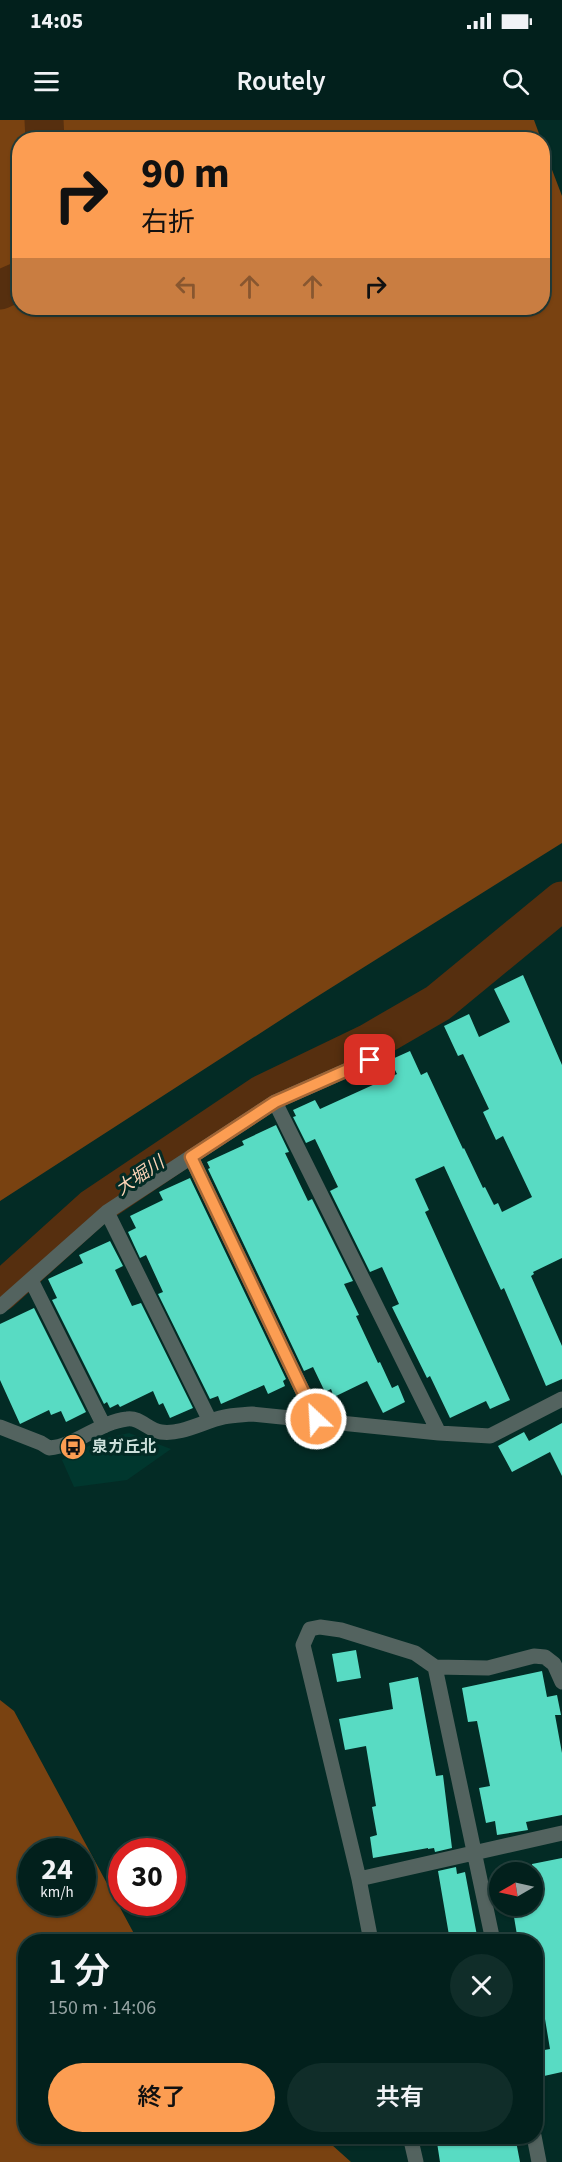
<!DOCTYPE html>
<html lang="ja">
<head>
<meta charset="utf-8">
<style>
	:root { --surface:#02201c; --page:#102d29; --text:#f1f3f6; --muted:#96a3a3; --line:#233e3b; --accent:#fc9d52 }
	body { margin:0; font-family:"Source Sans 3","Noto Sans JP",sans-serif; background:var(--page); color:var(--text); height:100vh; display:flex; flex-direction:column; font-size:22px; white-space:nowrap }
	* { box-sizing:border-box; margin:0 }
	p { font-size:20px; color:var(--muted) }
	.icon { flex:none; width:33px; height:33px; fill:none; stroke:currentColor; stroke-width:2; stroke-linecap:round; stroke-linejoin:round }
	.map { position:relative; flex:1; overflow:hidden }
	.details { position:absolute; left:18px; top:1814px; width:525px; height:210px; display:flex; flex-direction:column; background:var(--surface); border-radius:24px; box-shadow:0 2px 4px #0004,0 0 0 2px var(--line) }
	.details>* { flex:none }
	.top-card { position:absolute; left:12px; top:12px; width:538px; height:183px; border-radius:24px; box-shadow:0 2px 4px #0004,0 0 0 2px var(--line); background:#fc9d52; color:#111; overflow:hidden }
	.needle { width:39px; rotate:261deg }
	.controls { position:absolute; left:489px; top:1742px; display:grid; gap:12px }
	.controls a { display:grid; place-items:center; width:54px; height:54px; border-radius:50%; background:var(--surface); box-shadow:0 2px 4px #0004,0 0 0 2px var(--line); font-size:30px }
	.speed { position:absolute; left:18px; top:1718px; display:flex; gap:12px; font-size:30px; font-weight:700; text-align:center }
	.speed>* { display:grid; place-content:center; width:78px; height:78px; border-radius:50%; background:var(--surface); box-shadow:0 2px 4px #0004,0 0 0 2px var(--line); line-height:1 }
	.speed small { font-size:15px; font-weight:400 }
	.speed .limit { border:9px solid #d22; background:#fff; color:#111 }
	.pin { position:absolute; display:grid; place-items:center; width:51px; height:51px; color:#fff; margin:-26px; border-radius:12px; box-shadow:0 3px 9px #0006 }
	.me { position:absolute; width:66px; margin:-33px; rotate:335deg; stroke-linejoin:round; filter:drop-shadow(0 0 4px #0008) }
	.turn { display:flex; align-items:center; gap:21px; height:126px; padding:0 30px; font-size:27px }
	.turn .icon { width:78px; height:78px; stroke-width:2.5 }
	.turn b { display:block; font-size:42px; line-height:51px }
	.lanes { display:flex; align-items:center; height:57px; padding:0 30px; background:#0003; justify-content:center; gap:30px; direction:ltr }
	.lanes .off { opacity:.35 }
	.round { display:grid; place-items:center; flex:none; width:63px; height:63px; border-radius:32px; background:var(--page) }
	.summary { display:flex; align-items:center; justify-content:space-between; height:102px; padding:0 30px }
	h1 { font-size:36px; font-weight:600; line-height:45px }
	.action { display:flex; gap:12px; margin-top:auto; padding:12px 30px }
	.action a { flex:1; height:69px; border-radius:36px; background:var(--accent); color:#111; font-size:24px; font-weight:600; line-height:69px; text-align:center }
	.action a+a { background:var(--page); color:var(--text) }
	.status { display:flex; justify-content:space-between; align-items:center; height:42px; padding:0 30px; background:var(--surface); direction:ltr }
	.status svg { height:16px; fill:currentColor }
	header { display:flex; justify-content:space-between; align-items:center; height:78px; padding:0 30px; background:var(--surface); font-size:27px; font-weight:600 }
	.map>svg:first-child { display:block }
	.built { fill:#00372e }
	.forest { fill:#794211; fill-rule:evenodd }
	.lines { fill:none; stroke-linecap:round; stroke-linejoin:round }
	.river { stroke:#562f0f; stroke-width:39 }
	.building { fill:#58dbc3 }
	.minor { stroke:#53635f; stroke-width:15 }
	.route-casing { stroke:#a46635; stroke-width:15 }
	.route { stroke:#fc9d52; stroke-width:10 }
	.labels { text-anchor:middle; dominant-baseline:central; stroke-width:6; stroke-linejoin:round; paint-order:stroke }
	.poi-label { font-size:16px; font-weight:bold; fill:#cbdfda; stroke:#032b25; text-anchor:start }
	.water-label { font-size:18px; font-style:italic; fill:#fdd4b7; stroke:#032b25 }
</style>
</head>
<body>
<div class="status"><b>14:05</b><svg viewBox="0 0 49 12"><path d="M0 12V9h3v3zM5 12V6h3v6zM10 12V3h3v9zM15 12V0h3v12zM26 1h20v11H26zM47 4h2v5h-2z"/></svg></div>
<header><svg class="icon" aria-label="menu" viewBox="0 0 24 24"><path d="M4 6h16M4 12h16M4 18h16"/></svg>Routely<svg class="icon" aria-label="search" viewBox="0 0 24 24"><circle cx="10" cy="10" r="6"/><path d="M15 15l6 6"/></svg></header>
<div class="map">
<svg width="562" height="2042" viewBox="0 0 562 2042">
	<rect width="100%" height="100%" fill="#032b25"/>
	<path class="built" d="M129,1313L171,1329L127,1360L74,1367L62,1340L102,1319Z"/>
	<path class="forest" d="M0,0H534L541,19L20,20V188H543V26L562,76V723L310,881L0,1081Z
		M0,1580L14,1591L138,1821H26V2016H322L351,2042H0ZM32,1731H82V1782H32Z"/>
	<g class="lines">
		<path class="river" d="M44,0L45,20
			M0,170L20,161
			M0,1172L93,1088L263,974L369,923L438,883L562,781"/>
	</g>
	<path class="building" d="M523,855L562,945V1138L533,1152L534,1154L531,1156L562,1226V1259L546,1266L504,1168L501,1170L444,1046L415,1059L429,1090L425,1092L510,1280L490,1289L486,1281L450,1298L430,1256L427,1258L392,1187L399,1184L382,1147L370,1152L330,1071L338,1067L315,1019L306,1023L293,997L296,996L293,990L315,980L320,989L397,954L390,940L410,931L421,955L427,952L463,1029L464,1028L483,1068L485,1067L494,1085L498,1083L502,1092L532,1077L503,1016L496,1020L483,992L489,989L463,934L458,936L444,906L469,894L479,917L510,902L494,869Z
		M276,1005L289,1032L285,1033L308,1081L312,1079L353,1161L344,1164L359,1195L356,1196L378,1243L380,1242L392,1268L398,1265L405,1282L383,1293L367,1261L334,1277L331,1269L325,1272L313,1247L304,1251L208,1049L210,1048L207,1042L244,1025L242,1021Z
		M190,1058L286,1259L283,1261L285,1266L268,1274L264,1265L221,1284L218,1276L210,1279L158,1174L163,1172L146,1135L140,1138L128,1112L136,1108L130,1096L163,1080L159,1072Z
		M110,1121L123,1146L115,1150L132,1186L141,1183L193,1288L170,1298L163,1283L159,1285L153,1271L120,1287L118,1284L110,1288L107,1282L104,1284L52,1180L57,1178L48,1159L83,1143L79,1135Z
		M34,1188L86,1292L66,1302L61,1291L51,1295L49,1290L20,1304L0,1260V1204Z
		M562,1303V1356L550,1332L512,1352L498,1326L524,1312L529,1321Z
		M356,1530L361,1558L337,1562L332,1534Z
		M542,1551L547,1577L557,1575L561,1595H555L562,1633V1695L526,1702L528,1710L497,1715L495,1701L486,1703L479,1668L490,1666L477,1601L468,1602L462,1568Z
		M418,1557L436,1656L443,1655L452,1728L435,1732L434,1728L428,1729V1728L373,1738L370,1717L377,1715L372,1687L376,1686L366,1626L345,1630L339,1599L393,1589L389,1563Z
		M562,1738V1952L544,1956L539,1931L550,1929L540,1869L536,1870V1821H518L514,1797L523,1796L521,1785H532V1744Z
		M456,1747L457,1754L465,1752L478,1821H450L438,1751Z
		M436,2016H515L520,2042H440Z"/>
	<g class="lines">
		<path class="minor" d="M275,982L370,940
			M191,1037L316,1299
			M107,1092L210,1301
			M31,1160L104,1306
			M0,1187L107,1092L275,982L439,1313
			M0,1307L41,1323L49,1328C77,1326 99,1302 127,1299C140,1297 148,1310 161,1312C182,1315 204,1301 224,1297C233,1295 242,1295 252,1294L439,1313L490,1316L562,1279
			M435,1547L493,1821
			M359,1759L562,1713
			M371,1821L359,1759L303,1525L310,1509L320,1507L341,1510L415,1533L435,1547L488,1548L534,1536L545,1537L554,1544L562,1562
			M410,2016L416,2042
			M534,2016L539,2042"/>
	</g>
	<g class="lines">
		<g class="route-casing">
			<path id="route" d="M316,1299L191,1037L275,982L370,940"/>
		</g>
		<use href="#route" class="route"/>
	</g>
	<defs>
		<g id="bus-disc" transform="scale(1.35)"><circle r="9.5" fill="#fc9d52" stroke="#032b25"/><path d="M-5-6H5V4H4V6H2V4H-2V6H-4V4H-5ZM-3.5-4V0h7V-4ZM-3.5 1.2v1.5H-2V1.2ZM2 1.2v1.5H3.5V1.2Z" fill="#111"/></g>
	</defs>
	<g fill-rule="evenodd">
		<use href="#bus-disc" x="73" y="1327"/>
	</g>
	<g class="labels">
		<g class="poi-label">
			<text x="92" y="1327">泉ガ丘北</text>
		</g>
		<g class="water-label">
			<text transform="translate(140 1056) rotate(-34)">大堀川</text>
		</g>
	</g>
</svg>
<div class="controls">
<a><svg class="needle" viewBox="-14 -14 28 28"><path d="M0-13l5 13h-10z" fill="#e53935"/><path d="M0 13l5-13h-10z" fill="#96a3a3"/></svg></a>
</div>
<div class="speed"><div>24<small>km/h</small></div><div class="limit">30</div></div>
<div class="pin" style="left:370px;top:940px;background:#d93025"><svg class="icon" aria-label="arrive" viewBox="0 0 24 24"><path d="M6 21V4h12l-3 4 3 4H6"/></svg></div>
<svg class="me" style="left:316px;top:1299px" viewBox="-20 -20 40 40"><circle r="17" fill="#fc9d52" stroke="#fff" stroke-width="3"/><path d="M0-11L8 9 0 5-8 9z" fill="#fff"/></svg>
<div class="top-card">
<div class="turn"><svg class="icon" aria-label="right" viewBox="0 0 24 24"><path d="M7 20v-9h11M14 6l5 5-5 5"/></svg><div><b>90 m</b>右折</div></div>
<div class="lanes"><svg class="icon off" aria-label="left" viewBox="0 0 24 24"><path d="M17 20v-9H6M10 6l-5 5 5 5"/></svg><svg class="icon off" aria-label="ahead" viewBox="0 0 24 24"><path d="M12 20V5M6 11l6-6 6 6"/></svg><svg class="icon off" aria-label="ahead" viewBox="0 0 24 24"><path d="M12 20V5M6 11l6-6 6 6"/></svg><svg class="icon" aria-label="right" viewBox="0 0 24 24"><path d="M7 20v-9h11M14 6l5 5-5 5"/></svg></div>
</div>
<section class="details">
<div class="summary"><div><h1>1 分</h1><p>150 m · 14:06</p></div><a class="round"><svg class="icon" aria-label="close" viewBox="0 0 24 24"><path d="M6 6l12 12M18 6L6 18"/></svg></a></div>
<div class="action"><a>終了</a><a>共有</a></div>
</section>
</div>
</body>
</html>
